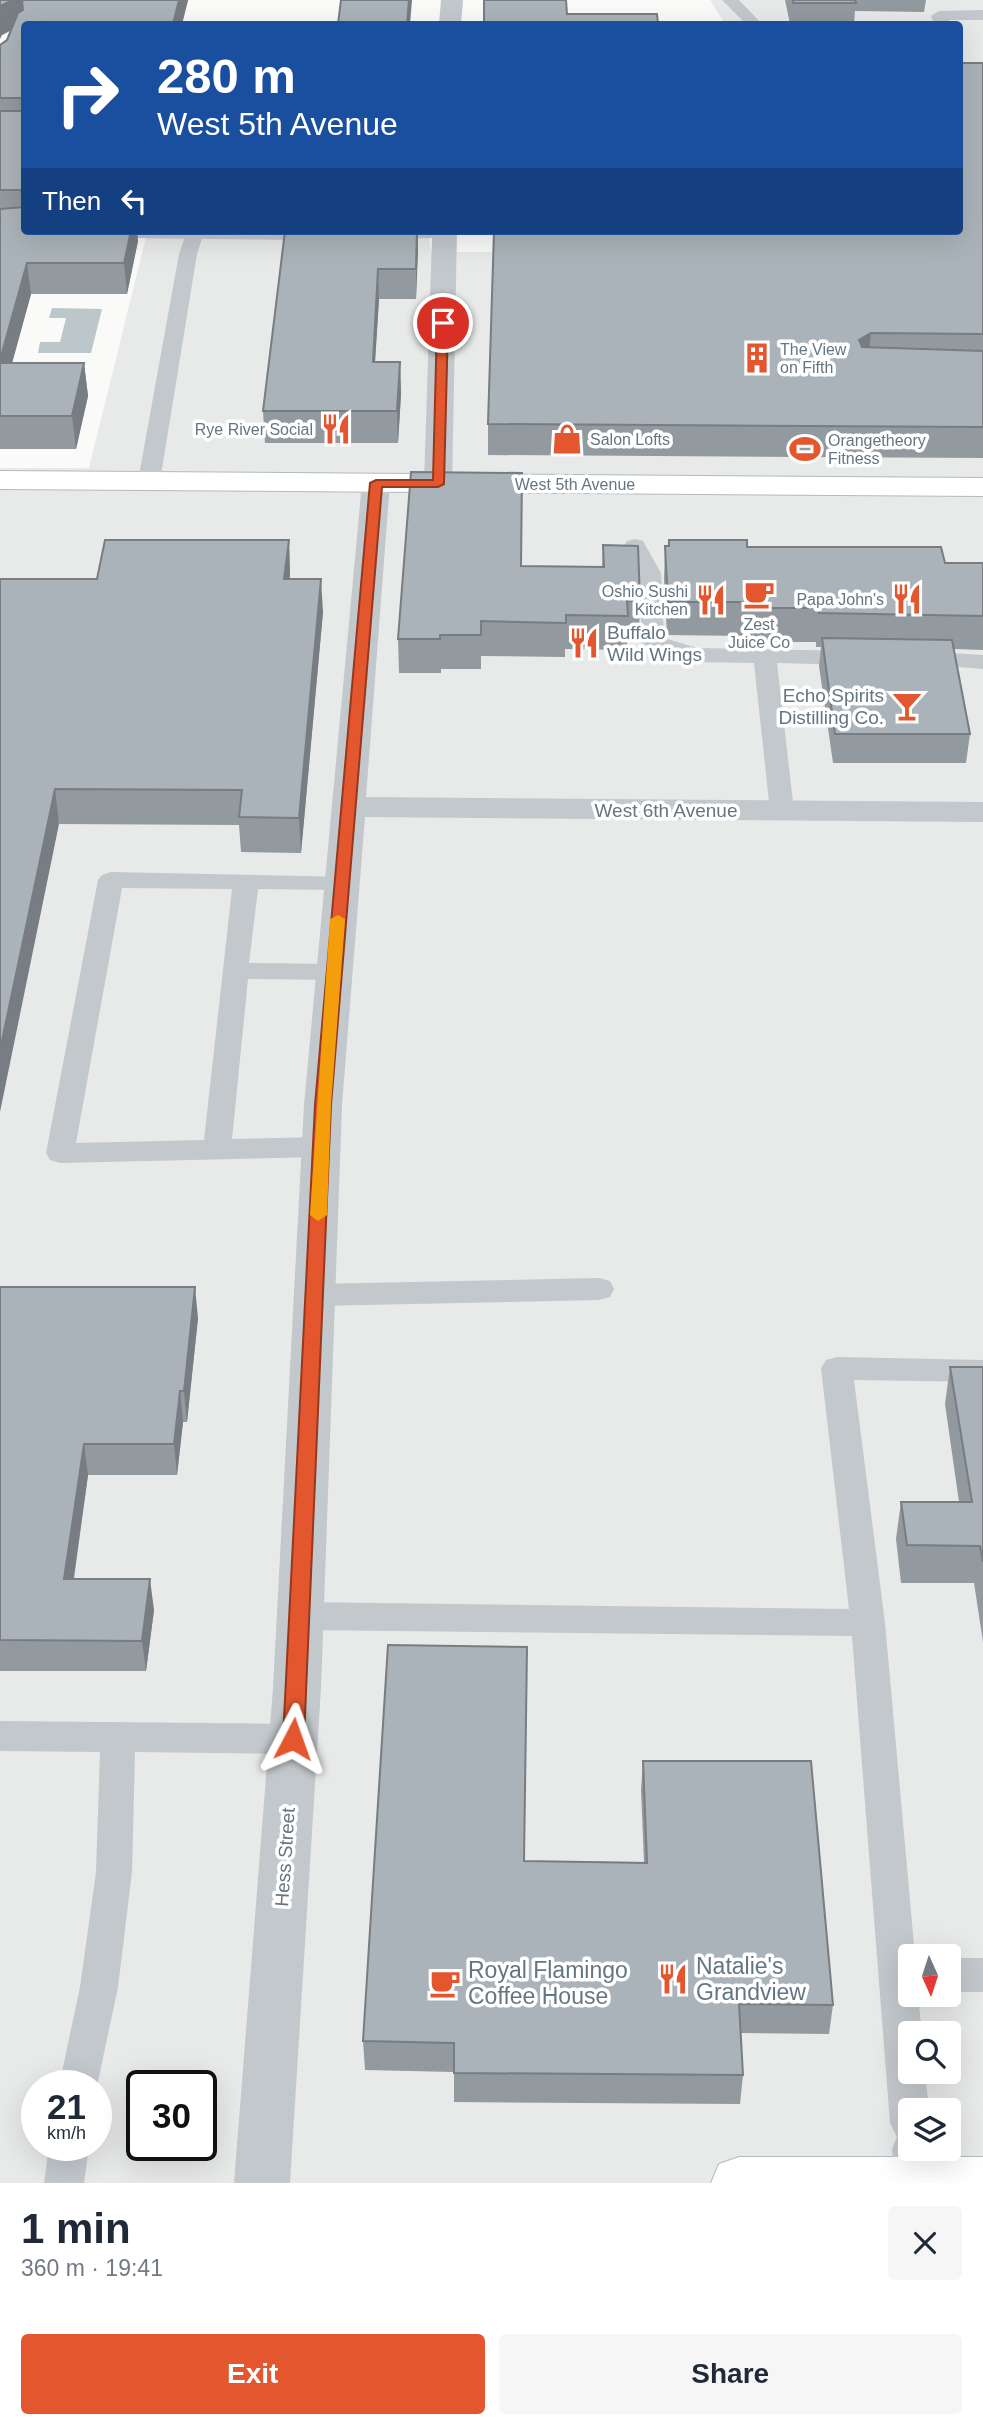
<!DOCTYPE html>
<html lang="en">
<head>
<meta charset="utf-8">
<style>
	:root { --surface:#fff; --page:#f6f6f7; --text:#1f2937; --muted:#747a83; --accent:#e4572e }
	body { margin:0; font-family:Arial,sans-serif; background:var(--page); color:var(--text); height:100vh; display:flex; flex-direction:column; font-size:26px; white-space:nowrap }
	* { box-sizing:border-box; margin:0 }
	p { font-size:23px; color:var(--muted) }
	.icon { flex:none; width:38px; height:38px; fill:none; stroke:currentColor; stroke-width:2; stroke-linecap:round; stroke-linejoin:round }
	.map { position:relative; height:2183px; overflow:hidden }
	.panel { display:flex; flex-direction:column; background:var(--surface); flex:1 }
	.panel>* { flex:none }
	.top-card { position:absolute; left:21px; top:21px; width:942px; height:214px; border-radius:7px; box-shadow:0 7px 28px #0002; background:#1a4fa0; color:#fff; overflow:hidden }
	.needle { width:46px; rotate:177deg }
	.fabs { position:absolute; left:898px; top:1944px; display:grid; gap:14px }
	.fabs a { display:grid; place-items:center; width:63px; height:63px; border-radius:7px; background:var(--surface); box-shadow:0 7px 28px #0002; font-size:35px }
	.speed { position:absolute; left:21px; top:2070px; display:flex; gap:14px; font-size:35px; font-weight:700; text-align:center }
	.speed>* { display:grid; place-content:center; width:91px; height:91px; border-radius:50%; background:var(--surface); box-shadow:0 7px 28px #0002; line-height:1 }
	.speed small { font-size:18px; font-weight:400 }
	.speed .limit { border:4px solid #111; border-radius:10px; background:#fff; color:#111 }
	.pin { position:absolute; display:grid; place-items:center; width:60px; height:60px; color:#fff; margin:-30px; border:4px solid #fff; border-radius:50%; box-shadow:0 2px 7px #0007 }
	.me { position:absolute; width:77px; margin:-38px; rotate:4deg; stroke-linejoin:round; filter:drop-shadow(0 0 5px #0008) }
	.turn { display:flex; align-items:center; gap:24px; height:147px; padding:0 21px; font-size:32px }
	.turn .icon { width:91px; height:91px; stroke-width:2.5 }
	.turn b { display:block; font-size:49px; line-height:60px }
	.then { display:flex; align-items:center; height:66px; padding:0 21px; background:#0003; gap:14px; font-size:26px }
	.round { display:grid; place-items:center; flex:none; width:74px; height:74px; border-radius:7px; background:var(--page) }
	.overview { display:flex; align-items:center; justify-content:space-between; height:119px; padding:0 21px }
	h1 { font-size:42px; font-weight:800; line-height:52px }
	.cta { display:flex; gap:14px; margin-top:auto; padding:14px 21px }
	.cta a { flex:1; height:80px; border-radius:7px; background:var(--accent); color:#fff; font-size:28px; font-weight:800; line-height:80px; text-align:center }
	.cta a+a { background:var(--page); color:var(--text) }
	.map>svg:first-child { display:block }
	.built { fill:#e8e9e9; fill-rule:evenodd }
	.water { fill:#bbc7cb }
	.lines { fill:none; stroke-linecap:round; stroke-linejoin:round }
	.secondary-casing { stroke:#b3babf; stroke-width:2 }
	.lane { fill:#c3c8cc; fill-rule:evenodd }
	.street { fill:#c3c8cc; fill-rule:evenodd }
	.secondary { fill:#fff; fill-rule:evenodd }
	.wall { fill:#929a9f }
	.shaded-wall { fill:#777d82 }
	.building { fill:#aab3b9; stroke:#777d82; stroke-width:2 }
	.route { fill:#e4572e; stroke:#94391e; stroke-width:2 }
	.slow { fill:#f59e0b }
	.labels { text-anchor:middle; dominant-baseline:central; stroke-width:7; stroke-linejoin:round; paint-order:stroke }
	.far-poi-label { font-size:16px; fill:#657683; stroke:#fff; text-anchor:start }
	.far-street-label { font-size:16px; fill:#657683; stroke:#fff }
	.poi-label { font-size:19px; fill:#657683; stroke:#fff; text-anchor:start }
	.street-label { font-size:19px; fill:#657683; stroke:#fff }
	.near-poi-label { font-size:23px; fill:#657683; stroke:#fff; text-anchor:start }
</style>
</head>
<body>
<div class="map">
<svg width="983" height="2183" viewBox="0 0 983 2183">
	<rect width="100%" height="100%" fill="#fafaf8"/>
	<path class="built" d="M710,0H983V68H959V24H725Z
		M983,197V2183H0V468H89L146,237H429L431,252L783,251L780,231H959ZM910,1956H948V1995H910ZM910,2034H948V2072H910ZM37,2086H96V2146H37ZM142,2086H201V2146H142ZM910,2110H948V2149H910Z"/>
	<path class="water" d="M52,308L102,309L91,353H38L40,342H60L66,318H49Z"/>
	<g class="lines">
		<g class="secondary-casing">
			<path id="secondary" d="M0,471L983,478V496L0,489Z
				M739,2157H983V2183H711L719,2164Z"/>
		</g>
		<path class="lane" d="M722,0H739L762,24H746Z
			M983,10V20H949L950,24H934L931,16L939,11Z
			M187,231L204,232L197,254L160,481L156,485H142L138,481L179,254Z
			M635,539L643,541L661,573L664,638L697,648L857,651L865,653L869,658L865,663L857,665L777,663L794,811L791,816L782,818L773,816L770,811L754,663L695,662L645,647L642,642L639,573L624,546L627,541Z
			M918,651L983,655V669L910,663L906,658L910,653Z
			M111,872L351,877L355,882L351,887L342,890L258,889L249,963L334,964L343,966L347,972L343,978L334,980L248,979L232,1139L321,1137L331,1140L335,1147L331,1154L321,1157L60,1163L50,1160L46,1153L98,880L102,875ZM122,888L232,889L204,1140L76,1143Z
			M599,1278L610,1281L614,1289L610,1297L599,1300L315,1306L304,1303L300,1295L304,1287L315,1284Z
			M837,1357L983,1360V1382L854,1380L885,1623L915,1956H910V1995H918L922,2034H910V2072H925L929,2110H910V2149H932L934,2183L895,2181L892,2149L897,2137L890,2123L852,1636L300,1630L288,1626L283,1616L288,1606L300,1602L849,1609L821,1368L826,1360Z
			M0,1721L293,1724L306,1729L311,1739L306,1749L293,1754L135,1752L132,1872L118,1987L96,2091V2086H59L80,1987L96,1872L100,1752L0,1751Z
			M948,1958H983V1992H948Z
			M49,2146H89L84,2183H44Z"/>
		<path class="street" d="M441,0H463L461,24H439Z
			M111,231H457L452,483L448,489L438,492L428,489L424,483L432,238L298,240L123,238L114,236Z
			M376,474L386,477L390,483L366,797L983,802V822L365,817L342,1105L321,1688L290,2183H234L273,1688L304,1105L362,483L366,477Z"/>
		<use href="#secondary" class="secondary"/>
	</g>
	<path class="wall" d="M0,0H188L182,24H24V231H137L138,241L127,294H31L12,363H84L88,396L76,449H0V45L7,40L11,30L2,35Z
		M785,0H926L924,12L855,11L854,24H790Z
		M983,63V458L488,455V424L959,231Z
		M285,231H418L416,299H379L375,362H400L401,394L398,443H265L263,411Z
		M289,540L290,579L323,612L301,853L241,852L239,825L59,824L0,579H97Z
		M669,540L945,563H983V650L954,649L970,734L966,763H833L819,666L821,647H816V642H745L744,636L667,635L664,580L665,546H668Z
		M603,545L640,601L639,635H627V650L565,649V657L481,656V669H441V673H399L398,639L521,566L602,567Z
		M0,1287L198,1318L187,1422H183L177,1475H88L74,1579L154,1610L146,1671H0Z
		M950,1367H983V1642L974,1583H901L896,1539L901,1502H959L945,1404Z
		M643,1761L833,2005L829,2034L741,2033L743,2075L740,2104L454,2102V2072L365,2070L363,2041L524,1861L644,1862L641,1790Z"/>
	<path class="shaded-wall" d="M13,0H22L25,23L2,35L0,39V6Z
		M179,0H188L182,24H173Z
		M409,0H412L410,24H407Z
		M131,231H137L138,241L127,294L124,263Z
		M417,231L418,252L416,299V269Z
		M27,263L31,294L3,396L0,372V360Z
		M378,269L379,299L373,393V362Z
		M871,333L868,363L859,340Z
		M400,362L401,394L398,443L397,411Z
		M84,363L88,396L76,449L72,416Z
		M289,540L290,574L286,612L284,579Z
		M321,579L323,612L301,853L299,818Z
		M55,789L59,824L0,1112V1050Z
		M195,1287L198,1318L187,1422L184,1391Z
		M180,1391L183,1422L177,1475L174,1444Z
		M84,1444L88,1475L69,1610L64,1579Z
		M150,1579L154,1610L146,1671L142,1641Z"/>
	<path class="building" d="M0,0H13L0,6Z
		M22,0H179L173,24H24V198H23L21,190H0V111H23V98H0V45L7,40L18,13L23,10Z
		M341,0H409L407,24H338Z
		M484,0H566L567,14H657L658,24H484Z
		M793,0H855L856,3H793Z
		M959,63H983V334L871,333L859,340L862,347L983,351V427L488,424L494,231H959Z
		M24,207V231H131L124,263H27L0,360V209Z
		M285,231H417L416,269H378L373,362H400L397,411H263Z
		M0,363H84L72,416H0Z
		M411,472L522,473L521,566L604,567L603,545L638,546L640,601H627L628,616L566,615V623L481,621V635H440V639H398Z
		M105,540H289L284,579H321L299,818L239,817L242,790L55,789L0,1050V579H97Z
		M669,540H747V547H941L945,563H983V616L819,613V608H747L746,602H668L665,546H669Z
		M822,638L952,640L970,734H835Z
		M0,1287H195L184,1391H180L174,1444H84L64,1579H150L142,1641L0,1640Z
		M950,1367H983V1562L980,1546L907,1545L901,1502H972Z
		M388,1645L527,1647L524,1861L647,1863L643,1761H811L833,2005L739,2004L743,2075L454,2073V2043L363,2041Z"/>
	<path class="route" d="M443,319L448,323L444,484L438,487H382L331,1105L304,1739L301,1745L293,1747L286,1745L283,1739L315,1105L370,483L376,480H433L437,323Z"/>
	<path class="slow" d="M338,915L345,919L331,1105L327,1215L318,1221L310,1215L330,919Z"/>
	<defs>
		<g id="building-bare" transform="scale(2.415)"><path d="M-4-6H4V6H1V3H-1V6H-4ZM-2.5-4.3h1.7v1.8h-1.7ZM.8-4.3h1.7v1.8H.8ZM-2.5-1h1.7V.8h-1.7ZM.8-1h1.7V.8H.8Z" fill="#e4572e" stroke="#fff" stroke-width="2.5" paint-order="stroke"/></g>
		<g id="restaurant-bare" transform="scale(2.415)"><path d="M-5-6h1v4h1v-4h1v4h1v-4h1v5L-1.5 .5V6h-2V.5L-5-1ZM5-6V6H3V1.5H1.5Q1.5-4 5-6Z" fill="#e4572e" stroke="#fff" stroke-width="2.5" paint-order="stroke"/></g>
		<g id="shop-bare" transform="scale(2.415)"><path d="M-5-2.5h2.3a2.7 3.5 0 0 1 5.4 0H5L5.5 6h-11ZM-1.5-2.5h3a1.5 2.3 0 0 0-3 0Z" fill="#e4572e" stroke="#fff" stroke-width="2.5" paint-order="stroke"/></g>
		<g id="stadium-bare" transform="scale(2.415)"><path d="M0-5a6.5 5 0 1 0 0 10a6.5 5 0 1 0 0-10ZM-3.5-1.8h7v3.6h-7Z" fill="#e4572e" stroke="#fff" stroke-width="2.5" paint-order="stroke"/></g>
		<g id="cafe-bare" transform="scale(2.415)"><path d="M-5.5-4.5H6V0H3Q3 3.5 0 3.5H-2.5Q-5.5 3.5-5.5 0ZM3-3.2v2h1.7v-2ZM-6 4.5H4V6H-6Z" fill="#e4572e" stroke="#fff" stroke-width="2.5" paint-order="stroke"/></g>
		<g id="bar-bare" transform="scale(2.415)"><path d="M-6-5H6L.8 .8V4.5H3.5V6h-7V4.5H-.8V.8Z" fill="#e4572e" stroke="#fff" stroke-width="2.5" paint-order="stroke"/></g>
	</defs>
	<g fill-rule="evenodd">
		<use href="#building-bare" x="757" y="358"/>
		<use href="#restaurant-bare" x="336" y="429"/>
		<use href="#shop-bare" x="567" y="439"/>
		<use href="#stadium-bare" x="805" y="449"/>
		<use href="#cafe-bare" x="759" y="594"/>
		<use href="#restaurant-bare" x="907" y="599"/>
		<use href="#restaurant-bare" x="711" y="600"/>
		<use href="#restaurant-bare" x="584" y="643"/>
		<use href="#bar-bare" x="907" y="706"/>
		<use href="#restaurant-bare" x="673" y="1979"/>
		<use href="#cafe-bare" x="445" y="1983"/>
	</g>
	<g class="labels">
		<g class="far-poi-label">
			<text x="780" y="349">The View<tspan x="780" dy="18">on Fifth</tspan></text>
			<text x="313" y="429" text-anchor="end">Rye River Social</text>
			<text x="590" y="439">Salon Lofts</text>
			<text x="828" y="440">Orangetheory<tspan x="828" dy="18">Fitness</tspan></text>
			<text x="688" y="591" text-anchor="end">Oshio Sushi<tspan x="688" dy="18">Kitchen</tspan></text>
			<text x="884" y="599" text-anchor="end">Papa John's</text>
			<text x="759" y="624" text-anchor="middle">Zest<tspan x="759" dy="18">Juice Co</tspan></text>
		</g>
		<g class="far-street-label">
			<text x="575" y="484">West 5th Avenue</text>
		</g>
		<g class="poi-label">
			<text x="607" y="632">Buffalo<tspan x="607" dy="22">Wild Wings</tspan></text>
			<text x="884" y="695" text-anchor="end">Echo Spirits<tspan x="884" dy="22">Distilling Co.</tspan></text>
		</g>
		<g class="street-label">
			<text x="666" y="810">West 6th Avenue</text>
			<text transform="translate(285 1857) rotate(-86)">Hess Street</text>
		</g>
		<g class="near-poi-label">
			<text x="696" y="1966">Natalie's<tspan x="696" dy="26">Grandview</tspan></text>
			<text x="468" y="1970">Royal Flamingo<tspan x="468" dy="26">Coffee House</tspan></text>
		</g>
	</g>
</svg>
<div class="fabs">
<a><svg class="needle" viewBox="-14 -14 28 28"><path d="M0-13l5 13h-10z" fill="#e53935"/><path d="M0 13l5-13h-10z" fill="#747a83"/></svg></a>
<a><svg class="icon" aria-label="search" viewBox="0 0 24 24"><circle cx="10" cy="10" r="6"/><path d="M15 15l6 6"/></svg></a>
<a><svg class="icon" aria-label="layers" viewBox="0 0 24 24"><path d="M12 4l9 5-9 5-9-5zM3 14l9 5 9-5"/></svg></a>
</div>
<div class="speed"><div>21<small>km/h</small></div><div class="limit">30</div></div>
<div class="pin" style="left:443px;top:323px;background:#d93025"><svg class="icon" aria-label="arrive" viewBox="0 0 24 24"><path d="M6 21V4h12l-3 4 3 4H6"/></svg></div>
<svg class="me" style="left:293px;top:1739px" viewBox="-20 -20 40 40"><path d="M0-17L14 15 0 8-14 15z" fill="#e4572e" stroke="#fff" stroke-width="4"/></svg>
<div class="top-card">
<div class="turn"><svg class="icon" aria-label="right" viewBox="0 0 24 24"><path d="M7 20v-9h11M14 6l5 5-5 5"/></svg><div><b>280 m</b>West 5th Avenue</div></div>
<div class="then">Then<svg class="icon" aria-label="left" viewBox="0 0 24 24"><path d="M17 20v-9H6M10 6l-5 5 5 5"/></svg></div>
</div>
</div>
<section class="panel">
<div class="overview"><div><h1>1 min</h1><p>360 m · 19:41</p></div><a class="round"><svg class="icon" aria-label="close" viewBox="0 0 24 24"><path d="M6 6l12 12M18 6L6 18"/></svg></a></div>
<div class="cta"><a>Exit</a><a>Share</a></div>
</section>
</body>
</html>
